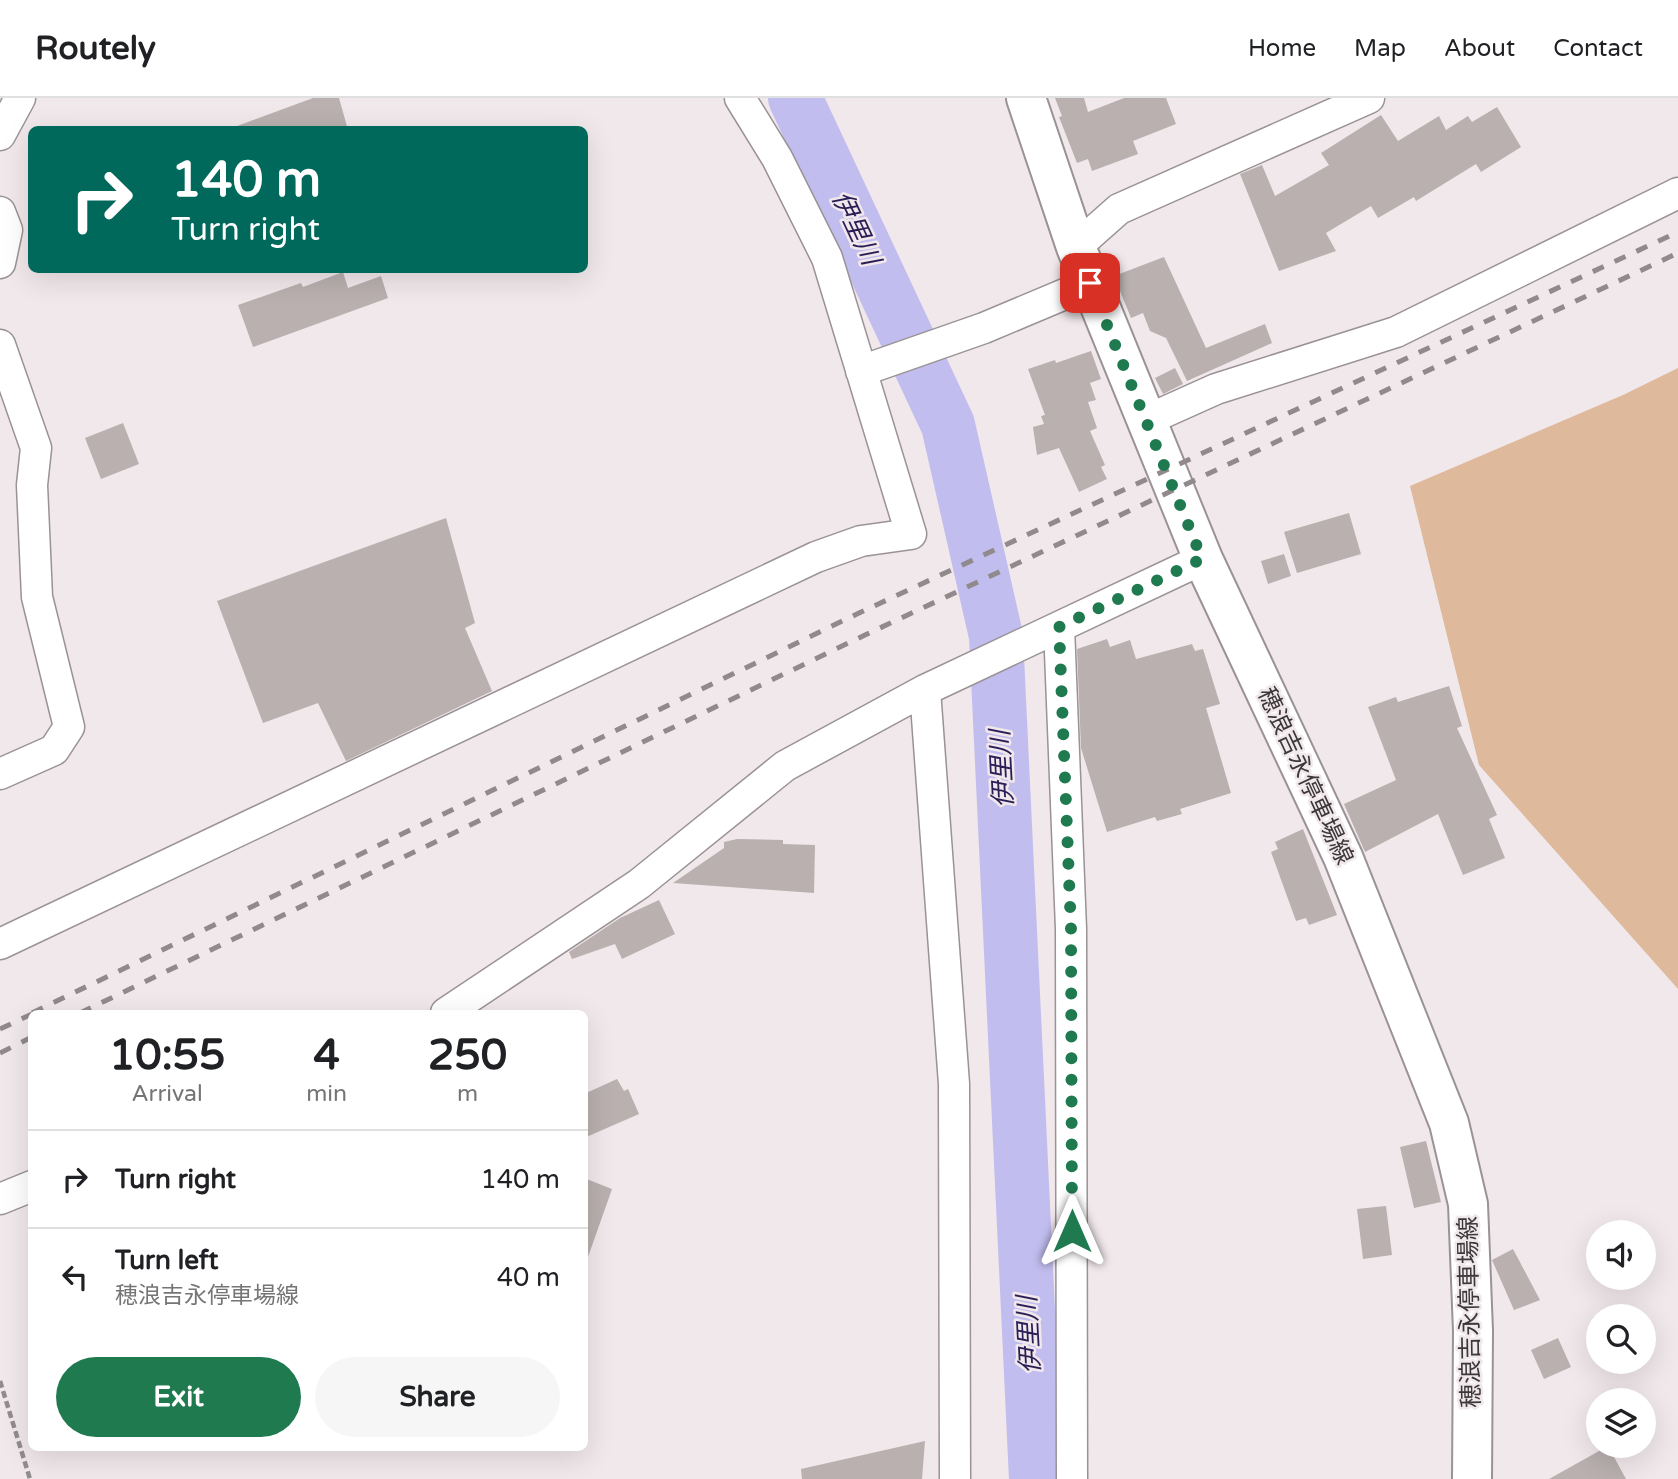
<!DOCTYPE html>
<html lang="en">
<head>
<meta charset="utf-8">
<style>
	:root { --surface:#fff; --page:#f6f6f6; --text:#202124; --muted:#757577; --line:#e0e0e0; --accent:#1f7a4f }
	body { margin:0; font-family:"Varela Round","Noto Sans JP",sans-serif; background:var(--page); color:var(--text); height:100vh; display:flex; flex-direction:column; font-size:26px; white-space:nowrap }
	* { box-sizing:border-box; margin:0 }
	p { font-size:23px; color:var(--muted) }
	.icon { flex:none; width:38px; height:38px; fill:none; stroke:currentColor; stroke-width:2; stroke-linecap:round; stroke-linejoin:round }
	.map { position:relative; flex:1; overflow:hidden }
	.side { position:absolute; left:28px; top:912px; width:560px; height:441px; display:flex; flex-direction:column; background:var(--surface); border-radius:10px; box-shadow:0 7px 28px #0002 }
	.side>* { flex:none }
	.guide { position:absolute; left:28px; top:28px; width:560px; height:147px; border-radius:10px; box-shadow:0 7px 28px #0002; background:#00695c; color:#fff; overflow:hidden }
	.controls { position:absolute; left:1586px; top:1122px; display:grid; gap:14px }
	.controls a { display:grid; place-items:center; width:70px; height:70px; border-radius:50%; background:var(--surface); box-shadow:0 7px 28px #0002; font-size:35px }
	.pin { position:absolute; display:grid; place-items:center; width:60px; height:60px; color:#fff; margin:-30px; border-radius:14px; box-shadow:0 4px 10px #0006 }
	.me { position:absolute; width:77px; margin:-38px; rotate:0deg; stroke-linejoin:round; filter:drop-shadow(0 0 5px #0008) }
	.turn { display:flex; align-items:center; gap:24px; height:147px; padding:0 28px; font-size:32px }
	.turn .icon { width:91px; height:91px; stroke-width:2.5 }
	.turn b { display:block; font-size:49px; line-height:60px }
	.eta { display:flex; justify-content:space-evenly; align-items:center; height:119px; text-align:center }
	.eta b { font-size:42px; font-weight:700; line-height:49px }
	.action { display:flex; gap:14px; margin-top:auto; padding:14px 28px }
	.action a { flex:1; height:80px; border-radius:42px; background:var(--accent); color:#fff; font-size:28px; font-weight:700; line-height:80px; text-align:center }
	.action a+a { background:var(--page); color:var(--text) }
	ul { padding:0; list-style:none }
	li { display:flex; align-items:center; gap:21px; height:98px; padding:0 28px; border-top:2px solid var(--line) }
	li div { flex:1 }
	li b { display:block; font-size:26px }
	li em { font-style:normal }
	header { display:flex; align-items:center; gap:42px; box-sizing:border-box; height:98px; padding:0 35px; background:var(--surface); border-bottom:2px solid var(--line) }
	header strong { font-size:33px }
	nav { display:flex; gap:38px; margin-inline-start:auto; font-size:24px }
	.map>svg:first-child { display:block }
	.green { fill:#dfb99b }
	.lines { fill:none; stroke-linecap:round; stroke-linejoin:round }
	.river { stroke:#c1bdee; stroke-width:54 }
	.building { fill:#b9b0af }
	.minor-casing { stroke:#9a9295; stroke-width:33 }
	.major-casing { stroke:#9a9295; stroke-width:42 }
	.path { stroke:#918c8d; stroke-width:4.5; stroke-dasharray:7 3.5; stroke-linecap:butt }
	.minor { stroke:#fff; stroke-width:30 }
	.major { stroke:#fff; stroke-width:38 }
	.rail { stroke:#908a8c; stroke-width:5; stroke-dasharray:12 12; stroke-linecap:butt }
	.route { stroke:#1f7a4f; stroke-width:12; stroke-dasharray:0 21.6 }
	.labels { text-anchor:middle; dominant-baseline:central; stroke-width:5; stroke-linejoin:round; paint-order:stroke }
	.street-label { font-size:24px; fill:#3b3839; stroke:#f1e8eb }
	.water-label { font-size:26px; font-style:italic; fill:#2a1e57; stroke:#f1e8eb }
</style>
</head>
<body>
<header>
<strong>Routely</strong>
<nav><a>Home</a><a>Map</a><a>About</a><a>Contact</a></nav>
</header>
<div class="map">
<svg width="1678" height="1381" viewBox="0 0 1678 1381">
	<rect width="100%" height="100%" fill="#f1e8eb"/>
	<path class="green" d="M1678,270V891L1479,667L1410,388L1623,297Z"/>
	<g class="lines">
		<path class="river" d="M795,0L948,327L996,538L1036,1381"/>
	</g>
	<path class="building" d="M313,0H339L348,32H237V28Z
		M1055,0H1084L1088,14L1124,0H1166L1176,26L1133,43L1138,56L1092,73L1088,61L1077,65L1059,19L1062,18Z
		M1497,9L1521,49L1481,74L1476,66L1416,103L1414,99L1378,120L1371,108L1326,135L1336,153L1279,173L1240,76L1262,67L1275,98L1329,67L1321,55L1381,17L1398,43L1439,18L1446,32L1468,18L1472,24Z
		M1164,159L1206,250L1265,226L1272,245L1187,283L1166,240L1150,233L1143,215L1131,220L1114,178Z
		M343,174L348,190L381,178L388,200L253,249L238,207L301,185L303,189Z
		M1091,253L1101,281L1090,285L1096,302L1088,304L1097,330L1090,333L1105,367L1101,369L1107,381L1079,394L1059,350L1037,357L1033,329L1044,326L1041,318L1045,317L1028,271L1055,262L1056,265Z
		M1175,270L1183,286L1163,296L1155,280Z
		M123,325L139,366L101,381L85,340Z
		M1349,415L1361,456L1297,475L1284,434Z
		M446,420L475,525L465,530L492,593L346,663L318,605L263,625L217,503Z
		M1284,456L1291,478L1268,486L1261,463Z
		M1107,541L1110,549L1130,542L1136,561L1192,546L1195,553L1203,551L1220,606L1206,610L1231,695L1180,711L1182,716L1157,723L1155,719L1107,734L1081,650L1077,551Z
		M1449,588L1462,628L1457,630L1497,717L1489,721L1505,760L1463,777L1438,716L1365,754L1344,706L1396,682L1368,609L1396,599L1398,604Z
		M1303,731L1337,817L1309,827L1306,820L1296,823L1271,754L1278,751L1275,744Z
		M737,741L783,742V746L815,747L814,795L673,785L724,750V744Z
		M659,802L675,836L622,861L615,846L572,861L569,854L620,820Z
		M617,981L624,993L628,991L639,1016L584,1040V996Z
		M1426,1043L1441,1104L1414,1110L1400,1049Z
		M584,1080L612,1091L588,1159L584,1158Z
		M1386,1108L1392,1157L1363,1161L1357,1111Z
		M1513,1151L1540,1202L1514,1212L1492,1162Z
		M1558,1240L1571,1269L1544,1281L1531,1252Z
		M925,1343L922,1381H802L801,1371Z
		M1608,1348L1626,1381H1549Z"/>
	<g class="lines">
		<g class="minor-casing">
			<path id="minor" d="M0,37L20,0
				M0,114L7,132L0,165
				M1076,149L1119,111L1369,0
				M0,247L36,350L32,387L37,499L69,629L54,652L0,676
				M861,273L984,230L1091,185
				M1147,322L1216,291L1396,234L1678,95
				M1059,529L1071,831L1072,1381
				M925,592L954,986L955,1381
				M0,846L816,459L861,443L911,436L827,160L777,60L740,0
				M446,915L639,786L785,668L925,592L1203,461
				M0,1101L32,1088"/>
		</g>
		<g class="major-casing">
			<path id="major" d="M1026,0L1076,149L1203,461L1343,759L1449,1025L1468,1106L1473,1233L1472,1381"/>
		</g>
		<path class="path" d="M0,1283L30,1381"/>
		<use href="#minor" class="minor"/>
		<use href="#major" class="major"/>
		<path class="rail" d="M32,915L859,515L1678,134
			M80,915L865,537L1678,155
			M0,931L32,916
			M0,955L32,939"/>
	</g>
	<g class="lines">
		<path class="route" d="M1072,1133L1071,831L1059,529L1202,461L1090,185"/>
	</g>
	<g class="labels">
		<g class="street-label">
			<text transform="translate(1305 678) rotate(65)">穂浪吉永停車場線</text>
			<text transform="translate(1470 1214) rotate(-91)">穂浪吉永停車場線</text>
		</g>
		<g class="water-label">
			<text transform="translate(856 130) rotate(65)">伊里川</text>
			<text transform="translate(1002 671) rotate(-93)">伊里川</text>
			<text transform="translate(1029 1237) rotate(-93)">伊里川</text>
		</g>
	</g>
</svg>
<div class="controls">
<a><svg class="icon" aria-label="sound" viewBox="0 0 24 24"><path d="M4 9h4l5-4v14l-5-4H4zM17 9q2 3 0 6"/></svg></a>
<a><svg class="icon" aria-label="search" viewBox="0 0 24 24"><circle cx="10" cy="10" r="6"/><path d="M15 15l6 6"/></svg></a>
<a><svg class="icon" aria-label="layers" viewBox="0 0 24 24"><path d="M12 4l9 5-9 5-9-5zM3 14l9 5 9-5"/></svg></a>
</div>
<div class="pin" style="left:1090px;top:185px;background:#d93025"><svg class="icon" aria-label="arrive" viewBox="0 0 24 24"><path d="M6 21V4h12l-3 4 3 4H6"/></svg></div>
<svg class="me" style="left:1072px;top:1133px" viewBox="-20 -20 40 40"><path d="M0-17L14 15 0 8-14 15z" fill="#1f7a4f" stroke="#fff" stroke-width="4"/></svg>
<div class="guide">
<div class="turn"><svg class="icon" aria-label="right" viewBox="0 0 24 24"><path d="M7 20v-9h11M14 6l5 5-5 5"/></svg><div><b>140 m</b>Turn right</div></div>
</div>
<section class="side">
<div class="eta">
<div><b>10:55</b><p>Arrival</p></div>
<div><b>4</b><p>min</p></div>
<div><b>250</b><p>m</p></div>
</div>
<ul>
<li><svg class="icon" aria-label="right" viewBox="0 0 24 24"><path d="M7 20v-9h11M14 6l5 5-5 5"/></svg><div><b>Turn right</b></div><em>140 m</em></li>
<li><svg class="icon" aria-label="left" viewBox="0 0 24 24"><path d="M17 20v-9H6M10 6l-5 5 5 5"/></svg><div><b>Turn left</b><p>穂浪吉永停車場線</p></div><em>40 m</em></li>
</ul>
<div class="action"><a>Exit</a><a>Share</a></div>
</section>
</div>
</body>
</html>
